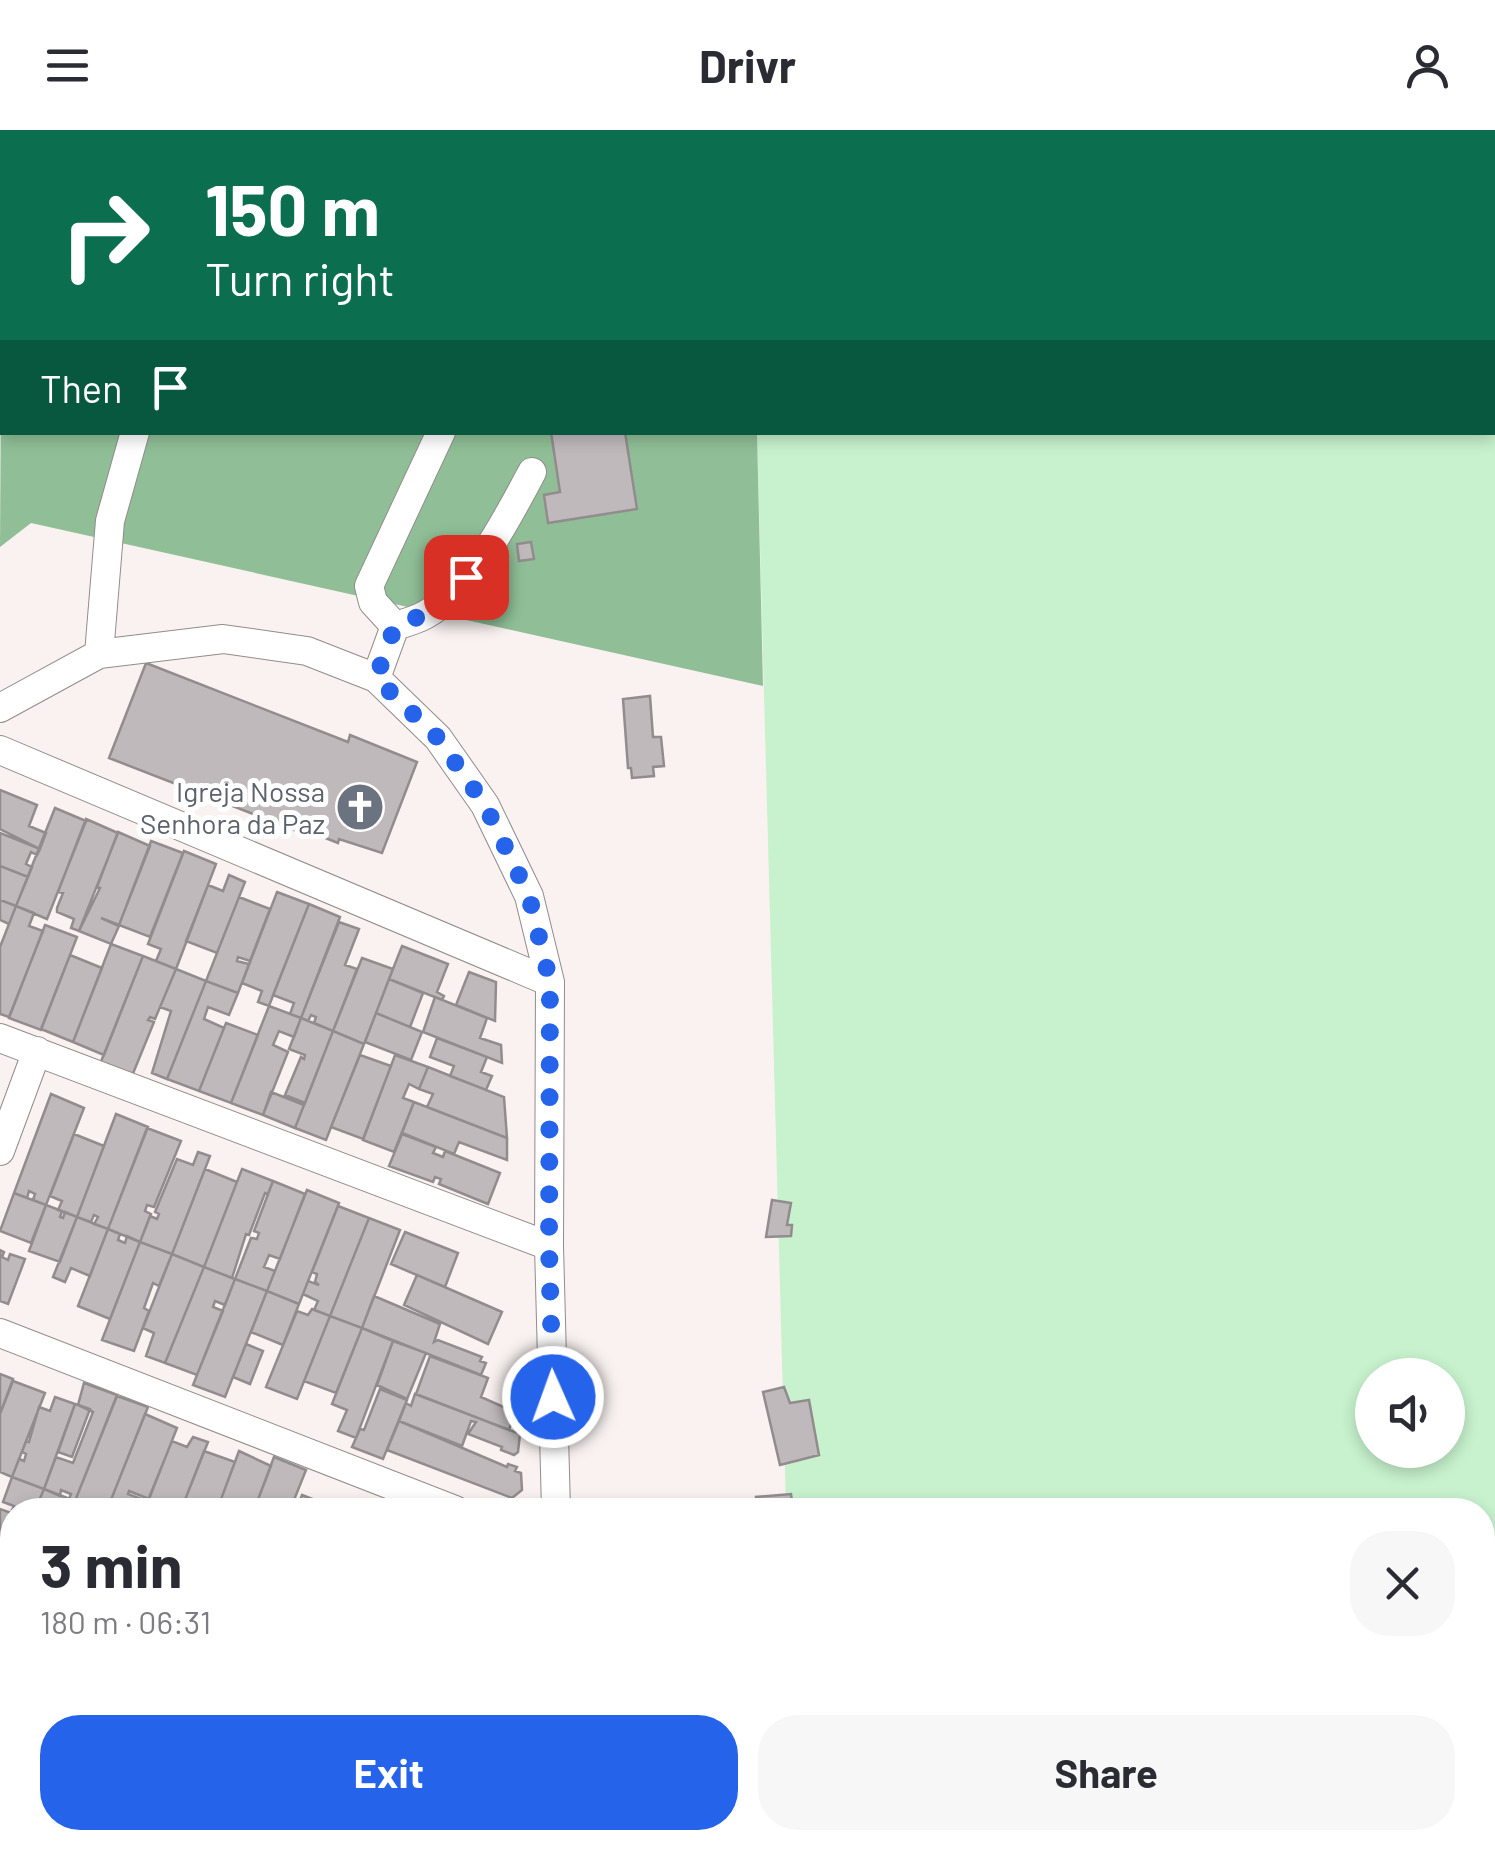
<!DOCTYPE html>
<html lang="en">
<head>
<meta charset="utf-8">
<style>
	:root { --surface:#fff; --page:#f7f7f7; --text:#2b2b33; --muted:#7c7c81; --accent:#2563eb }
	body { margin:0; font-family:Barlow,sans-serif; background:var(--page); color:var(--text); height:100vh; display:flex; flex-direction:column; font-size:38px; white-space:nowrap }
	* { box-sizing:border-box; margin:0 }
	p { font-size:32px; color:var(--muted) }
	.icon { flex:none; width:55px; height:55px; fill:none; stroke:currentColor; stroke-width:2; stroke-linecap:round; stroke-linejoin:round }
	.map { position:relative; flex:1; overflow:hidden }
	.drawer { position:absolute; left:0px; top:1368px; width:1495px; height:352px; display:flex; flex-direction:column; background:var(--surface); border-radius:40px 40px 0 0; box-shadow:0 5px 15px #0003 }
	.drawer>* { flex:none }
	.top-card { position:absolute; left:0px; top:0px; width:1495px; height:305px; box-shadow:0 5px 15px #0003; background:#0b6e4f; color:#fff; overflow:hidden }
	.tools { position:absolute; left:1355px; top:1228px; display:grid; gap:20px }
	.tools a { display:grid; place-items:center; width:110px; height:110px; border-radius:50%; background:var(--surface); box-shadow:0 5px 15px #0003; font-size:50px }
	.pin { position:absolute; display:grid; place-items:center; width:85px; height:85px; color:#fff; margin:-42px; border-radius:20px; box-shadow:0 5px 15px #0006 }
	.me { position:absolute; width:110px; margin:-55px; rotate:358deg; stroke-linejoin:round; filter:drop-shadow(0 0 8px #0008) }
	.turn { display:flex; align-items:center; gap:35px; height:210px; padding:0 40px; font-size:45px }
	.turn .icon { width:130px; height:130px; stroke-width:2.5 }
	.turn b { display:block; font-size:70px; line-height:85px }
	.then { display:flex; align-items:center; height:95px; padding:0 40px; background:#0003; gap:20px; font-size:38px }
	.round { display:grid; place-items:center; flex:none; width:105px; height:105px; border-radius:40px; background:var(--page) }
	.overview { display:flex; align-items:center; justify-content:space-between; height:170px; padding:0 40px }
	h1 { font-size:60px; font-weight:700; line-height:75px }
	.action { display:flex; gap:20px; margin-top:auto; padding:20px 40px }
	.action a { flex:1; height:115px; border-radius:40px; background:var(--accent); color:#fff; font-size:40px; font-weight:700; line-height:115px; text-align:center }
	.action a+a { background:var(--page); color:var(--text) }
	header { display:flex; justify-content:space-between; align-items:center; height:130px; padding:0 40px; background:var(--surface); font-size:45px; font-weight:700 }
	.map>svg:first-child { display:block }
	.green { fill:#c7f2cd; fill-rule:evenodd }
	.forest { fill:#90bf97 }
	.building { fill:#bfb9bc; stroke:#928c8f; stroke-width:2.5 }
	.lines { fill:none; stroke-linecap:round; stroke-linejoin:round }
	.minor-casing { stroke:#928c8a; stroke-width:30 }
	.minor { stroke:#fff; stroke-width:28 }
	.route { stroke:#2563eb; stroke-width:18; stroke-dasharray:0 32.4 }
	.labels { text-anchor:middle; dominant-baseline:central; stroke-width:10; stroke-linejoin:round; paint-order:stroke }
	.worship-label { font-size:28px; fill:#5b616d; stroke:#fff; text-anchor:end }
</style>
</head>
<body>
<header><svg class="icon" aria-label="menu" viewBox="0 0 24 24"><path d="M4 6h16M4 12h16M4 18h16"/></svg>Drivr<svg class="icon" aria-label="person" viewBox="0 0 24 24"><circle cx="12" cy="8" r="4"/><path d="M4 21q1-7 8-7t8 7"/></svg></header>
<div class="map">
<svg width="1495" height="1719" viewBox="0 0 1495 1719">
	<rect width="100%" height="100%" fill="#f9f2f0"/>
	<path class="green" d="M748,0H1495V1719H795L794,1708H1482V1380H786L757,303L1492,302V2ZM1372,1245H1448V1320H1372Z"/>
	<path class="forest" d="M225,0H748L749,2H219Z
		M2,87V302L757,303L763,556L31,393L0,417Z"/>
	<path class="building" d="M551,302H625L637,379L548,393L544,365L560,362Z
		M531,412L534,429L519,431L517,414Z
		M146,533L348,612L350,605L417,632L382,723L339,709L338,713L313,703L312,707L109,628Z
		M650,566L653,607H661L664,636L653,637L654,646L632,648L631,638H628L623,569Z
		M0,660L37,675L29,696L46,703L40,719L0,699Z
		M55,678L86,691L47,789L16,776Z
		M86,689L118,703L79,801L71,798L74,789L57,782V778L63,763L58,762Z
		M118,702L150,716L119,795L101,788L119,796L111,814L79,801L100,758L97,757Z
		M0,703L40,719L37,725L31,722L26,734L32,737L28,747L0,736Z
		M151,711L183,723L150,807L119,795Z
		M184,721L216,734L176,839L156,831L161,819L148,814Z
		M0,736L28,747L16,776L0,770Z
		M229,745L245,752L217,823L186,811L208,755L223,761Z
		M277,762L309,774L269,876L258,872L262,861L242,853Z
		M239,767L270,779L250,831L238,827L237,831L249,834L238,863L206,851Z
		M0,770L16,776L9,794L0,790Z
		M309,774L340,787L301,888L290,884L294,873L273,865Z
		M16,776L34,783L29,796L43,801L9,887L0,884V817Z
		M339,792L359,799L345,835L357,839L333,901L314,893L316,887L311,885L308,891L301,888Z
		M45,795L77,807L41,900L9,888Z
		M111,814L143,826L104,925L73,912Z
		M402,816L448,834L437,862L444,866L442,870L389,849Z
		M70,825L102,838L73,912L41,899Z
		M143,826L176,839L155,889L150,887L148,890L154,892L132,946L100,934Z
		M362,828L393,839L364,914L333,901Z
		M176,839L206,851L167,949L152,943L171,881L160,877Z
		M469,842L496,852L495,891L456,875Z
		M389,849L423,863L410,897L376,883Z
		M206,851L238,863L229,885L208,877L204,889L224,898L199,961L167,949Z
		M435,867L487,888L480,908L501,915L502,933L423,902Z
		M269,876L301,888L294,907L279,901L273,915L288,922L263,985L231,973Z
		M376,883L422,902L411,930L365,912Z
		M301,888L333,901L305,973L285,965L301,927L304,929L305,925L289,919Z
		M226,893L258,905L231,973L199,961Z
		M333,901L364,914L326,1010L295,998Z
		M437,908L487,927L481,942L492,946L486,960L450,946L454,936L430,927Z
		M360,925L391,936L363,1009L331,997Z
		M395,925L428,937L419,959L409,954L403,968L414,972L394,1022L363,1010Z
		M428,937L504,967L507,1008L427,977L433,964L419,959Z
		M271,962L304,975L295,998L263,985Z
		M51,964L84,978L46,1075L33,1070L35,1064L29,1061L27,1068L14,1063Z
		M414,972L507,1008V1030L459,1012L454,1024L402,1003Z
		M116,984L148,997L108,1099L94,1094L98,1087L94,1085L91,1092L77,1087Z
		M147,998L181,1011L154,1077L147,1075L145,1081L151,1084L140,1112L108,1099Z
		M74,1004L104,1016L77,1087L58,1080L62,1071L50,1066Z
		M402,1004L436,1017L433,1023L443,1027L445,1021L500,1043L488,1074L439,1054L441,1049L435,1047L433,1052L389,1036Z
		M198,1022L210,1026L172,1124L140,1112L150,1086L157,1089L159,1084L155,1082L177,1029L193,1035Z
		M205,1039L237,1052L204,1137L172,1124Z
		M242,1039L273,1051L268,1064L265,1063L249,1105L246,1104L232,1148L204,1137Z
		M273,1051L305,1064L280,1129L269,1125L264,1137L275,1141L267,1161L235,1149L251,1108L257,1109L259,1103L254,1101Z
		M307,1060L339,1073L299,1174L267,1161Z
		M14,1063L46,1075L31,1113L0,1101Z
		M772,1070L791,1073L787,1095H792L791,1106L766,1107Z
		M46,1075L62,1081L60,1087L63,1088L65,1082L77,1087L60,1132L29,1121Z
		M338,1076L369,1088L330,1186L314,1180L318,1171L303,1164L308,1151L319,1155L315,1152L317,1144L312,1142Z
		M77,1087L108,1099L90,1146L71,1138L65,1152L53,1147Z
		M369,1088L400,1100L362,1198L330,1186Z
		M108,1099L120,1104L118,1110L125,1113L127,1106L140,1112L110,1189L78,1176Z
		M405,1102L458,1123L445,1157L391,1134Z
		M140,1112L172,1124L159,1156L153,1153L144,1178L149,1181L134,1221L102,1210Z
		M0,1120L4,1122L2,1127L8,1130L10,1124L25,1129L8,1174L0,1171Z
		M172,1124L204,1137L165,1233L146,1226L154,1203L143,1198Z
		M204,1137L235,1149L225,1175L215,1171L213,1177L223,1181L197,1245L165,1233Z
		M417,1145L502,1182L488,1214L404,1175Z
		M235,1149L267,1161L225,1267L193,1255Z
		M267,1161L299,1174L283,1215L251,1202Z
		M374,1166L440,1194L434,1212L438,1210L482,1227L480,1231L486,1233L481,1245L362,1198Z
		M312,1179L330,1186L297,1269L266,1257L297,1181L308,1185Z
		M330,1186L362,1198L336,1263L304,1251Z
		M362,1198L393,1211L356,1308L338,1301L347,1280L332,1274Z
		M393,1211L426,1223L407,1269L377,1255Z
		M246,1214L263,1221L250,1254L233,1247Z
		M430,1226L488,1248L481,1267L515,1282L509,1300L416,1264Z
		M0,1244L13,1249L0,1284Z
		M13,1251L45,1263L12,1347L0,1342V1284Z
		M84,1253L117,1265L75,1371L69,1369L71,1364L61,1360L60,1366L44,1359L56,1327L73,1333L93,1282L78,1275Z
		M784,1257L790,1273L809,1270L819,1325L780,1335L763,1262Z
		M380,1259L407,1270L383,1329L352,1317L360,1299L364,1300Z
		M415,1264L520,1304L518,1322L514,1325L501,1320L502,1317L468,1304L476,1292L471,1291L462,1316L399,1291L406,1273L411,1276Z
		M117,1266L148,1277L107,1380H97L75,1371Z
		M55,1267L75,1274L44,1359L12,1347L19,1329L24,1331L26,1324L22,1322L26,1311L29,1312L39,1277L50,1281Z
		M75,1274L90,1279L72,1327L58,1322Z
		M145,1284L177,1298L149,1369L129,1361L128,1364L146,1371L142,1380H107Z
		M399,1291L507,1337L508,1334L517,1337L515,1341L521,1343L522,1360L512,1368L387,1320Z
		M193,1307L208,1312L181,1380H144L172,1311L187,1317Z
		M204,1321L235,1332L217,1380H181Z
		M239,1321L271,1336L254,1380H217Z
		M274,1327L306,1340L290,1380H254Z
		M12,1347L44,1359L35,1380H12V1435L4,1455L0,1453V1379L11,1383L14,1376L3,1372Z
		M44,1359L75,1371L72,1380H35Z
		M791,1364L793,1380H758L756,1367Z
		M302,1365L328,1375L326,1380H296Z
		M10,1521L12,1608L4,1630L0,1629V1548Z
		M4,1630L12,1634V1704L7,1719H0V1640Z
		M12,1704V1708H47L42,1719H7Z
		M47,1708H90L87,1713L94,1716L93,1719H42Z
		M159,1708H195L191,1719H155Z
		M232,1708H269L264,1719H229Z
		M269,1708H306L301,1719H264Z
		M306,1708H342L337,1719H301Z
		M342,1708H357L356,1711L374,1718L337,1719Z
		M378,1708H415L410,1719H373Z
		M415,1708H461L457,1719H432L413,1712Z
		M461,1708H488L517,1719H457Z"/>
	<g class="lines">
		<g class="minor-casing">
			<path id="minor" d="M180,2L181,0
				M395,496C405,493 416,490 425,485C471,460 508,387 532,342
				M99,524L110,391L135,302
				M376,548L395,496L373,472L369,456L441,302
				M0,578L99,524L223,509L307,521L376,548L438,608L485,675L529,766L550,852L549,1116L556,1380
				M0,620L550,852
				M0,908L549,1116
				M0,1021L37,921
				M0,1203L455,1380
				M0,1489L12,1494
				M543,1708L563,1716
				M123,1719L128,1708"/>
		</g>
		<use href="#minor" class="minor"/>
	</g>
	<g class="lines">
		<path class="route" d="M466,447C444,471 427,486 395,496L376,548L438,608L485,675L529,766L550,852L549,1116L553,1267"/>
	</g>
	<defs>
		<g id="church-disc" transform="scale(2.5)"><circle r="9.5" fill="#6b7280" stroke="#fff"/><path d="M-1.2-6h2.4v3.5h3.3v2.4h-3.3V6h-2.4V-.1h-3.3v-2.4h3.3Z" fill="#fff"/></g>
	</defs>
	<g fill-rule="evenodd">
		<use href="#church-disc" x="360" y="677"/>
	</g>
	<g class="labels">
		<g class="worship-label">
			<text x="325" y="661">Igreja Nossa<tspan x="325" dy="32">Senhora da Paz</tspan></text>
		</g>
	</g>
</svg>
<div class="tools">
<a><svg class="icon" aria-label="sound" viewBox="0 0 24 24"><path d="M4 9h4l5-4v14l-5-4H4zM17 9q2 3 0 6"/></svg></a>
</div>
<div class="pin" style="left:466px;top:447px;background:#d93025"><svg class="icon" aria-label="arrive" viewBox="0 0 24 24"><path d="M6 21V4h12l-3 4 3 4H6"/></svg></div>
<svg class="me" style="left:553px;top:1267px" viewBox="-20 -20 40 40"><circle r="17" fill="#2563eb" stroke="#fff" stroke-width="3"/><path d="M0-11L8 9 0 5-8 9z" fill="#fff"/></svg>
<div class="top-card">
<div class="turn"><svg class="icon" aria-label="right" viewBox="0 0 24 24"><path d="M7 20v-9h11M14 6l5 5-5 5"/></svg><div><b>150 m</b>Turn right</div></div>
<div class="then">Then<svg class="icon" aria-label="arrive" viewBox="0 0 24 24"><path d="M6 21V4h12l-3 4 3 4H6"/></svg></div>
</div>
<section class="drawer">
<div class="overview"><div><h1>3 min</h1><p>180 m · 06:31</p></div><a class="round"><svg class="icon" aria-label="close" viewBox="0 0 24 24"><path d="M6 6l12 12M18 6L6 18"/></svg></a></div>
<div class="action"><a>Exit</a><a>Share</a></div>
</section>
</div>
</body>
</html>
